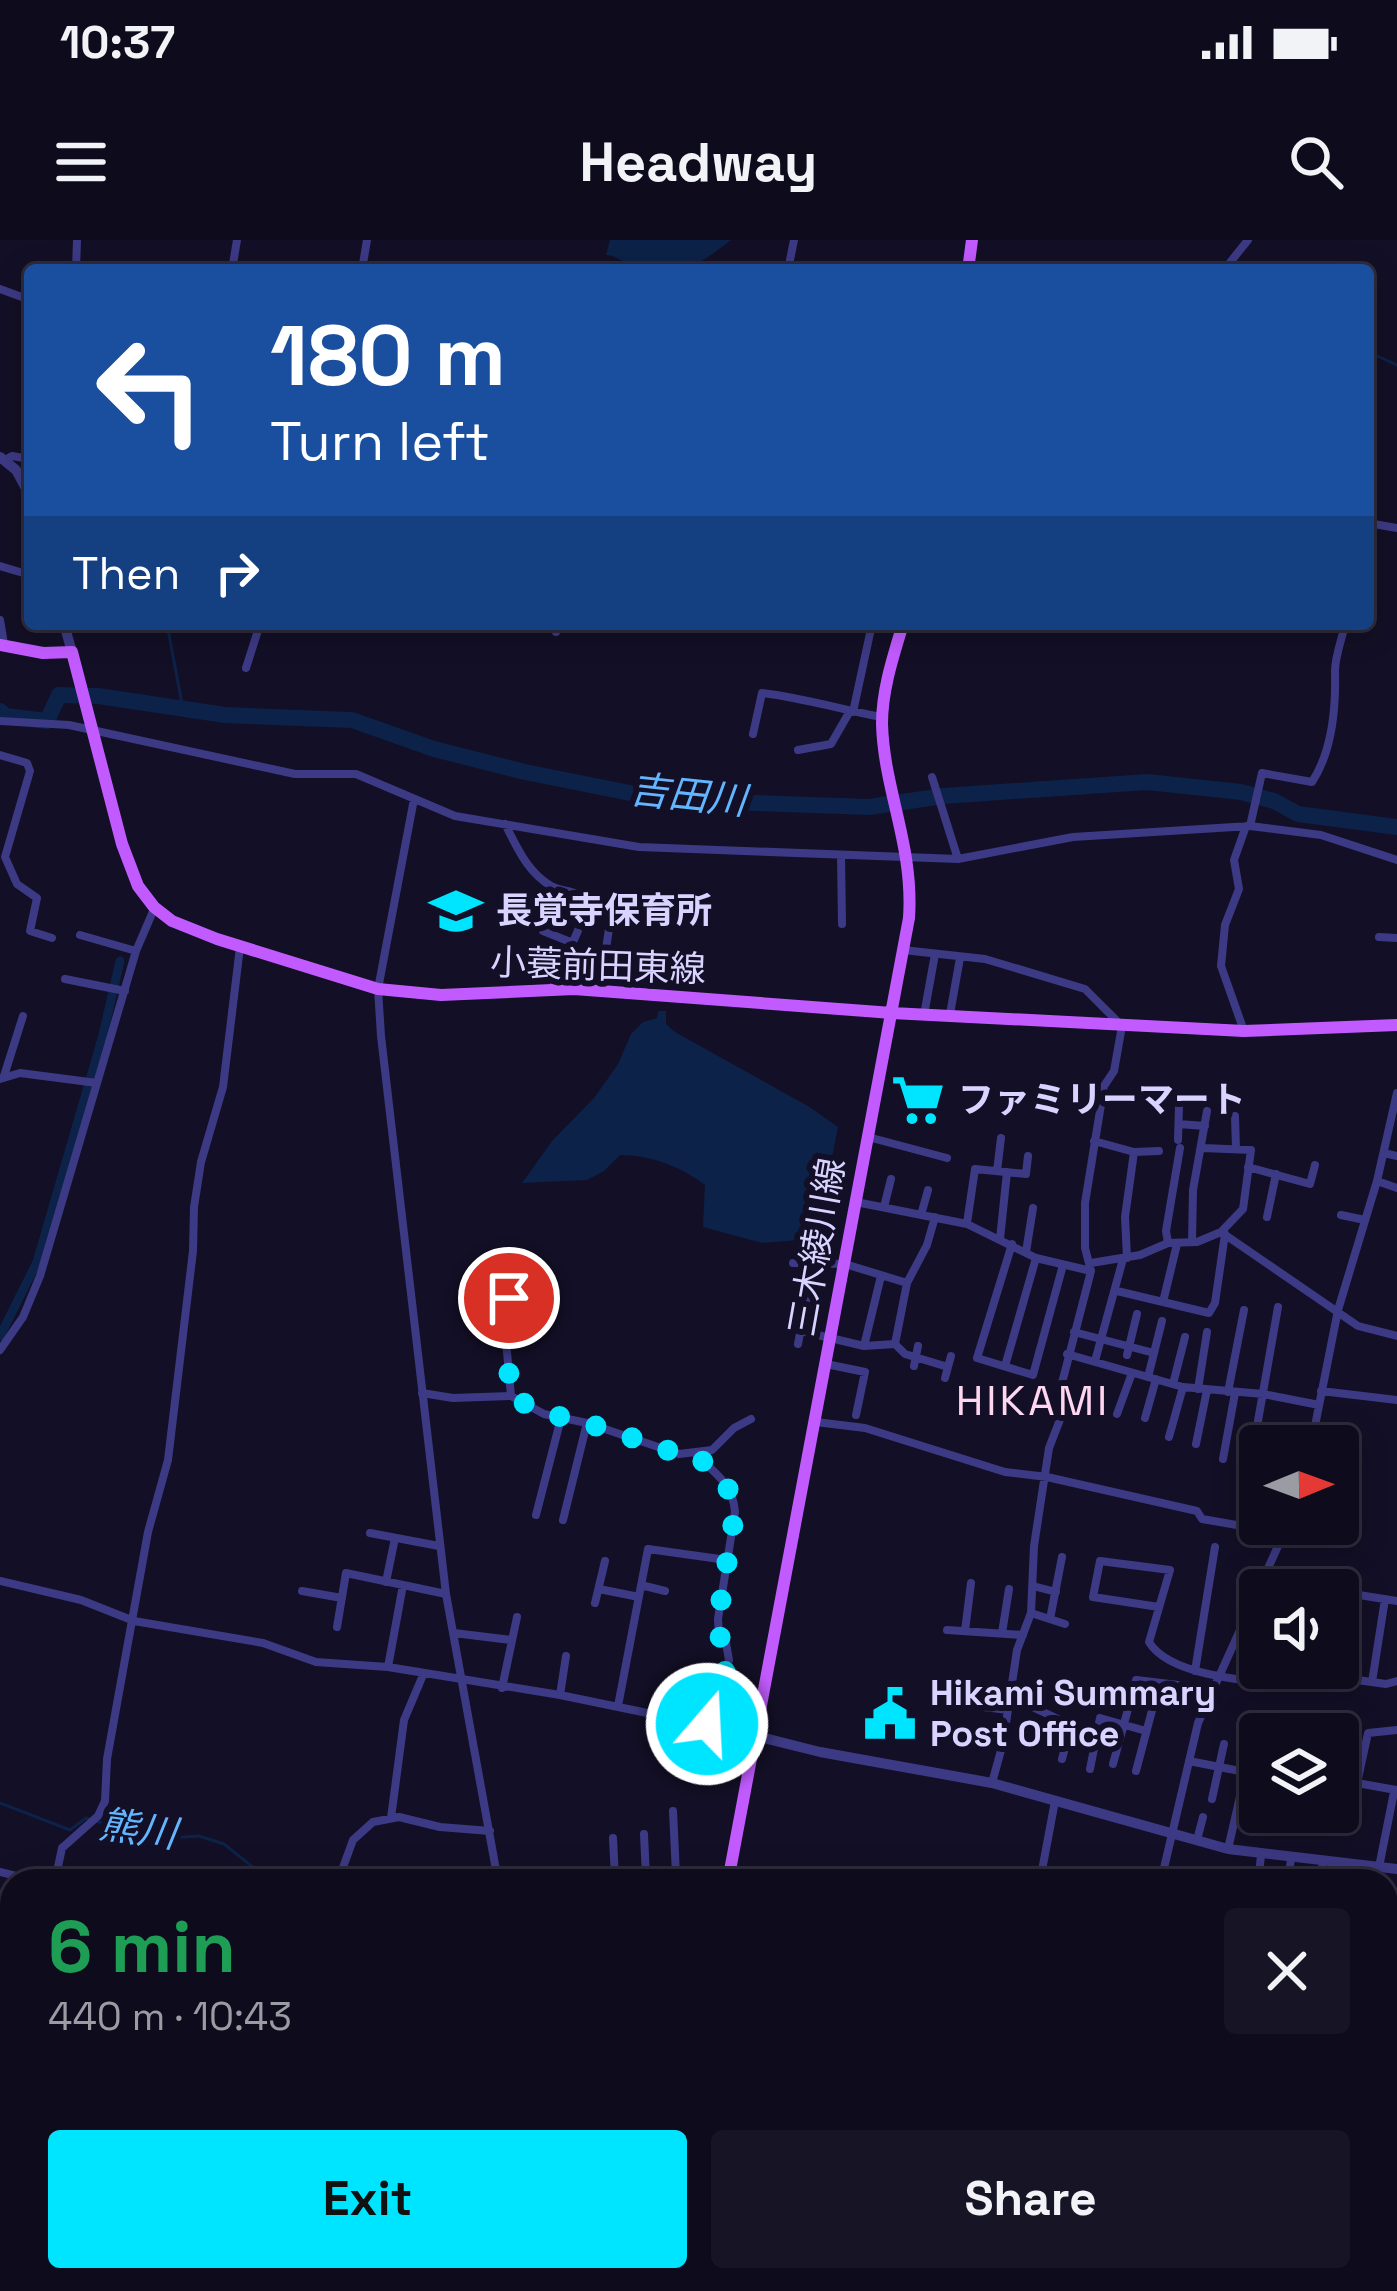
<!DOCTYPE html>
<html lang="en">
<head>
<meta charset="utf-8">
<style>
	:root { --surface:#0e0b1c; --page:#171425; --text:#f1f3f6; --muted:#9b9ba3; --line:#2e2b3b; --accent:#00e5ff }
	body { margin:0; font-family:"Space Grotesk","Noto Sans JP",sans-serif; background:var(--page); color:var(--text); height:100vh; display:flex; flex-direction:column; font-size:45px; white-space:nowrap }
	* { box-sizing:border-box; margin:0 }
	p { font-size:39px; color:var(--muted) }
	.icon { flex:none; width:66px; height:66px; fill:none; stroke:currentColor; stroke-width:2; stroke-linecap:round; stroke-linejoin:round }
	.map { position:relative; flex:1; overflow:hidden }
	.side { position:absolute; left:0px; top:1629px; width:1398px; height:423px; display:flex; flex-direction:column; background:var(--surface); border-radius:36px 36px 0 0; box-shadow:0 6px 30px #0003,0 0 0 3px var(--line) }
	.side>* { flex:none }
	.hud { position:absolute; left:24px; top:24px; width:1350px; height:366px; border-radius:12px; box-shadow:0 6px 30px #0003,0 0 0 3px var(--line); background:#1a4fa0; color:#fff; overflow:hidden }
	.needle { width:78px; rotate:89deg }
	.tools { position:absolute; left:1239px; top:1185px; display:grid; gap:24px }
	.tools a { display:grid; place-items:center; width:120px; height:120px; border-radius:12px; background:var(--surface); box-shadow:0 6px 30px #0003,0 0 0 3px var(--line); font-size:60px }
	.pin { position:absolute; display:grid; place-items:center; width:102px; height:102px; color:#fff; margin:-51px; border:6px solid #fff; border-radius:50%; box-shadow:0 3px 12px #0007 }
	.me { position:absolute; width:132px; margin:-66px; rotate:19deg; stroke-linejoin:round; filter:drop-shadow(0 0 9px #0008) }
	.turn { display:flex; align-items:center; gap:42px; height:252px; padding:0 48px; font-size:54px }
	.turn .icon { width:156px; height:156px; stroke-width:2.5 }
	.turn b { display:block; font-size:84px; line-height:102px }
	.then { display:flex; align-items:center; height:114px; padding:0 48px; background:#0003; gap:24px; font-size:45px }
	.round { display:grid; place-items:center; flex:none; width:126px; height:126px; border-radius:12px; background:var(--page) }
	.head { display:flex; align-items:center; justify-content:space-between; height:204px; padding:0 48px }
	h1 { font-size:72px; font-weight:600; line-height:90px; color:#1e9e55 }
	.action { display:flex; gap:24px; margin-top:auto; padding:24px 48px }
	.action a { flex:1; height:138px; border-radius:12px; background:var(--accent); color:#111; font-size:48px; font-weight:600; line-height:138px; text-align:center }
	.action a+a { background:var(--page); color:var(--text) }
	.status { display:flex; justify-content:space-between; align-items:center; height:84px; padding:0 60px; background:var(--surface); direction:ltr }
	.status svg { height:33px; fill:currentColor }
	header { display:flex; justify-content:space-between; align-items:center; height:156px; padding:0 48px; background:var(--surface); font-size:54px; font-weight:600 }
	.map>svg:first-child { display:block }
	.water { fill:#0c2248 }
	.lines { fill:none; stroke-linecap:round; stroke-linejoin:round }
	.stream { stroke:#0c2248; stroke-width:3 }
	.canal { stroke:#0c2248; stroke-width:9 }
	.river { stroke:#0c2248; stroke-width:16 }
	.minor { stroke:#3d3a85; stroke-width:8 }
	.tertiary { stroke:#3d3a85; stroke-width:10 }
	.primary { stroke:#c25bff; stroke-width:12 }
	.route { stroke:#00e5ff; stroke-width:21; stroke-dasharray:0 37.8 }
	.labels { text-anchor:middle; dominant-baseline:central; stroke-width:12; stroke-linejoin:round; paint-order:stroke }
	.poi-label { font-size:36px; font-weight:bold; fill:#d9d4ff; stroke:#130f26; text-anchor:start }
	.street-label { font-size:36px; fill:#d9d4ff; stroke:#130f26 }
	.water-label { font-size:39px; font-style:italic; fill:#62b6ff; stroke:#130f26 }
	.quarter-label { font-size:42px; letter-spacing:3px; fill:#ffd6f0; stroke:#130f26 }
</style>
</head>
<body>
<div class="status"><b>10:37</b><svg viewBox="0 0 49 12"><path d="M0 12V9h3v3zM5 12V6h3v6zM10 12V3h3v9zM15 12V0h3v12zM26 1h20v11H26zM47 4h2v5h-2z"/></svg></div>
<header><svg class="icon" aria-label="menu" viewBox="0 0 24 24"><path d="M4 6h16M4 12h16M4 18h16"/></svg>Headway<svg class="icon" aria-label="search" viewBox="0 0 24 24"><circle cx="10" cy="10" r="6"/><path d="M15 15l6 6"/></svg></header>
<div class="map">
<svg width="1397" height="2051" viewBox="0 0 1397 2051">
	<rect width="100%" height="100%" fill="#130f26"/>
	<path class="water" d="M610,0H731C700,24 683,37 641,30C629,28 621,16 606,15Z
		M658,771H666V784L675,792L808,866L838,887L818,990L811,999L762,1003L703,987L705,945C680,926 650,915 620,915L604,931L587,940L522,943L552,901L594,858L618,824L631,794L643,782L657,778Z
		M0,1860L12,1867V2040H19L15,2051H0Z"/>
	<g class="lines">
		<path class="stream" d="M727,30H735
			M1368,112L1397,125
			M167,384L183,469
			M0,1563L70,1590L86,1578L154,1599L199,1596L224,1604L270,1641
			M1386,1838L1397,1841"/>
		<path class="canal" d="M0,1096L37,1022L103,795L120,721"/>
		<path class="river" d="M0,471L5,476L47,481L59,455L98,456L225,475L352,480L434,509L525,532L635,554L701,561L869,567L943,556L1147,542L1241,552L1274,561L1298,574L1397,587"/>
		<path class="minor" d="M76,30L77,0
			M232,30L237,0
			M362,30L367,0
			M788,30L794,0
			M1224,30L1248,0
			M0,49L30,60
			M5,220L12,216L30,219
			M1368,283L1397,288
			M0,326L30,335
			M0,380L4,404
			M308,384H325
			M556,384V392
			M246,428L260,384
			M853,472L872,384
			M0,481L69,485L295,534H356L455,576L639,607L958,619L1073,597L1250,586L1321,595L1397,620
			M753,494L762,453C803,458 840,469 881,477
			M798,510L831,504L850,471
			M0,515L27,523L30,531L5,617L17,644L37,658L30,691L52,698
			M932,537L958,619
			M414,559L378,749L381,796L446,1354L498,1641
			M505,584C517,607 527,632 551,646C559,651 570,650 578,655C590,663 596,670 611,675L606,709
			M1250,586L1262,533L1312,542C1333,510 1336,467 1335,431C1335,416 1342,399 1345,384
			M841,615L842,684
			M543,691L573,703
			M80,695L136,711
			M1379,697L1397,698
			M903,710L985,719L1085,749L1122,786L1114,831L1104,846L1085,963V1008L1091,1031L1062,1143L1061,1177L1049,1208L1034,1306L1031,1373L1017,1410L1003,1503L992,1543
			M65,739L125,751
			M552,749L589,666
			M950,774L960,718
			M924,775L935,714
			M1244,791L1221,726L1225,685L1239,649L1234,620L1246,586
			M4,836L23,776
			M0,839L20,833L97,843
			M1235,876L1236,909
			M1179,884L1205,886
			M868,897L947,918
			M1178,900L1179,866
			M1094,901L1134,912L1159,911
			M1203,908L1251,910L1243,969L1221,992
			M1384,913L1397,916
			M1248,927L1310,944L1315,925
			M997,931L1001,898
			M1377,941L1397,948
			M856,962L967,984L1036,1018L1091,1031
			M884,967L891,939
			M921,975L928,950
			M1341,975L1365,980
			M1267,977L1276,934
			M967,983L975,929L1026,934L1028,916
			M1000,999L1007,932
			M1192,1002L1193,950L1207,871
			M1168,1003L1166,991L1180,908
			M1012,1004L977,1118L1033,1135L1063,1025
			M1026,1012L1033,968
			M1127,1018L1125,977L1134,912
			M793,1023L845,1024L907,1043
			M1091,1023L1140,1015L1168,1003L1197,1002L1221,992L1358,1086L1397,1096
			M1117,1051L1209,1073L1215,1063L1225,994
			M509,1058L506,1101L511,1156
			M1163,1062L1177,1004
			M801,1091L864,1106L895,1104L905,1114L948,1127
			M1074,1092L1154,1113
			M798,1104L813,1024
			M895,1104L907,1043L927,1005L935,977
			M864,1106L881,1036
			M0,1110L23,1077L40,1036L136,711L154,669
			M1067,1114L1183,1147L1263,1154L1319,1165
			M1127,1115L1137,1074
			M1095,1121L1123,1019
			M826,1124L865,1132L856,1175
			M914,1126L918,1106
			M1005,1126L1036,1018
			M1148,1137L1162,1081
			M945,1138L951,1116
			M1173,1144L1185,1097
			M1198,1149L1207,1092
			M1321,1151L1397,1160
			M1228,1152L1244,1070
			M422,1153L453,1158L511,1156L544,1174L587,1183L679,1214L712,1210L734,1188L751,1179
			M1117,1174L1132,1133
			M1145,1178L1156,1139
			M816,1182L865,1188L1005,1232L1047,1237L1197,1271L1202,1279L1283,1293
			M1169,1197L1183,1147
			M1255,1198L1278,1067
			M1196,1204L1207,1150
			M1311,1206L1338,1070L1377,941L1397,853
			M697,1216C716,1233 733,1245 735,1272L718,1379L719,1396L726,1403L729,1420L707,1484
			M1223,1219L1235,1153
			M536,1275L561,1178
			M563,1280L587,1183
			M370,1293L439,1306
			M0,1341L81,1360L134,1381L263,1403L316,1422L388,1427L560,1455L754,1495
			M386,1342L395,1298
			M641,1345L665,1351
			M1033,1346L1056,1352
			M599,1349L639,1357
			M302,1351L342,1358
			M1340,1352L1397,1361
			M595,1363L605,1321
			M1338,1364L1341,1344
			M1159,1367L1093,1357L1100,1321L1170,1330L1149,1402C1172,1441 1273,1442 1317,1448L1326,1445L1329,1428
			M1031,1373L1065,1384
			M1050,1379L1062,1317
			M337,1387L346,1333L446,1354
			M947,1390L1023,1395
			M965,1391L971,1343
			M454,1393L511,1400
			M1002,1393L1009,1349
			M388,1427L403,1345
			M1195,1431L1215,1307
			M1328,1436L1386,1444L1397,1441
			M1372,1442L1385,1359
			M502,1448L517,1377
			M560,1455L566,1416
			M1011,1457L1071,1485L1097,1490
			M967,1465L1008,1470
			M618,1466L648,1309L727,1320
			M1062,1519L1071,1485
			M1189,1521L1245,1532
			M1113,1524L1136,1440L1178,1445L1208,1458
			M1090,1529L1100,1478L1146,1491
			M1136,1531L1159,1444
			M1357,1543L1368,1493L1397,1490
			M1349,1549L1357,1543L1396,1550
			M1241,1552L1260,1555
			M1212,1559L1224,1504
			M673,1571L676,1635
			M391,1578L404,1480L423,1435
			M644,1594L646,1637
			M613,1598L615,1638L729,1632
			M1197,1600L1203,1577
			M1228,1609L1250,1513L1260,1515
			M1379,1627L1394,1552
			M0,1632L36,1641
			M55,1641L62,1608L98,1576L105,1561L107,1519L148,1292L168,1220L193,1011L194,967L201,922L223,847L240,707
			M338,1641L353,1600L373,1582L399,1577L440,1587L490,1591
			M1040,1641L1055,1561
			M1161,1641L1198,1483L1288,1284
			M1258,1641L1261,1616
			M1288,1641L1291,1619
			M1320,1641L1323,1622
			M1349,1641L1351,1624
			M1386,1673L1397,1675
			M0,1740L12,1742
			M1386,1751L1397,1711
			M1386,1777L1397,1779
			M0,1850L12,1862
			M1386,1917L1397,1919
			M1386,1964L1397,1966
			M534,2040L581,2051
			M1011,2040L1118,2051
			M1378,2040L1397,2050
			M55,2051L74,2040
			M611,2051V2040
			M642,2051L647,2040
			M807,2051L809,2040
			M947,2051L951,2040
			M1355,2051L1358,2040"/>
		<path class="tertiary" d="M0,217L16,230L30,256
			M64,384L72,412
			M756,1496L820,1512L992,1543L1228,1609L1397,1629"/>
		<path class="primary" d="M968,30L972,0
			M0,405L43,413L72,412L122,604L138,646L154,667L172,681L217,699L378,749L441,755L574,749L892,773L1244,791L1397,785
			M728,1641L909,678C914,606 884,551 882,484C882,450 893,417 903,384
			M733,2040V2051"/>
	</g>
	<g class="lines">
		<path class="route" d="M509,1058L506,1101L511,1156C543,1176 576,1179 612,1191C639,1199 667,1214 696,1215C715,1233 733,1245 735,1272L718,1379L719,1396L726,1403L729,1420L707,1484"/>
	</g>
	<defs>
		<g id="school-bare" transform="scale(4.14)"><path d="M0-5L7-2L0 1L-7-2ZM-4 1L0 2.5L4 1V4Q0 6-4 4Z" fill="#00e5ff" stroke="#130f26" stroke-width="2.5" paint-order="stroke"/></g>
		<g id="supermarket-bare" transform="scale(4.14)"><path d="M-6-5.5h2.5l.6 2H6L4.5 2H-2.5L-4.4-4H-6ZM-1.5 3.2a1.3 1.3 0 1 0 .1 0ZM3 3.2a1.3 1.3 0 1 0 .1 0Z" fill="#00e5ff" stroke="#130f26" stroke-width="2.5" paint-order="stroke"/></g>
		<g id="civic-bare" transform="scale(4.14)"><path d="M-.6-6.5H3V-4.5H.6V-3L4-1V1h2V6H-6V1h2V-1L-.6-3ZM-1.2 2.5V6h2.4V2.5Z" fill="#00e5ff" stroke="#130f26" stroke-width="2.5" paint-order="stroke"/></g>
	</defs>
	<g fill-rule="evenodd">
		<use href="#school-bare" x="456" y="671"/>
		<use href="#supermarket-bare" x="918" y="860"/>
		<use href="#civic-bare" x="890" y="1474"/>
	</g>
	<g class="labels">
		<g class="poi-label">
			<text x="496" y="671">長覚寺保育所</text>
			<text x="958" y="860">ファミリーマート</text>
			<text x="930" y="1453">Hikami Summary<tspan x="930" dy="41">Post Office</tspan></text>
		</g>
		<g class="street-label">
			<text transform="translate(598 726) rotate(2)">小蓑前田東線</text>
			<text transform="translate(817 1007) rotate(-80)">三木綾川線</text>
		</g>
		<g class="water-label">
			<text transform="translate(688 555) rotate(6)">吉田川</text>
			<text transform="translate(138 1589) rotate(8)">熊川</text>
		</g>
		<g class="quarter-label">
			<text x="1033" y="1160">HIKAMI</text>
		</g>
	</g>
</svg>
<div class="tools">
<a><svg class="needle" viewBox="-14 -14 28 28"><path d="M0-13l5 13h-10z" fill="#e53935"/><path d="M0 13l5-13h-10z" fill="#9b9ba3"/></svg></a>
<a><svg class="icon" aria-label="sound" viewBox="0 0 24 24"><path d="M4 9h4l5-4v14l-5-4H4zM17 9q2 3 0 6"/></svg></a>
<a><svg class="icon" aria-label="layers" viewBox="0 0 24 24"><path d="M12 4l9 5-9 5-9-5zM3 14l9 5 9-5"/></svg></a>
</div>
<div class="pin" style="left:509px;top:1058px;background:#d93025"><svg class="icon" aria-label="arrive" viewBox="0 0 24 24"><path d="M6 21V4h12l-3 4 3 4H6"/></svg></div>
<svg class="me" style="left:707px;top:1484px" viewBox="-20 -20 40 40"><circle r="17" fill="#00e5ff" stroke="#fff" stroke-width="3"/><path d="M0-11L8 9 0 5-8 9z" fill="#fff"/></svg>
<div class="hud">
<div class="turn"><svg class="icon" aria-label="left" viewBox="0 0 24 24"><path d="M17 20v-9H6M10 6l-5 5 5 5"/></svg><div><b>180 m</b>Turn left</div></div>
<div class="then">Then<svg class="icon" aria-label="right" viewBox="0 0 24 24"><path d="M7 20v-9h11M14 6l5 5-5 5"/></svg></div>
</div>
<section class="side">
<div class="head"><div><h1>6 min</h1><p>440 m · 10:43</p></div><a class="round"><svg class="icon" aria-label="close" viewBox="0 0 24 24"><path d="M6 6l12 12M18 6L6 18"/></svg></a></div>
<div class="action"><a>Exit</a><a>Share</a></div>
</section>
</div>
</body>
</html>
